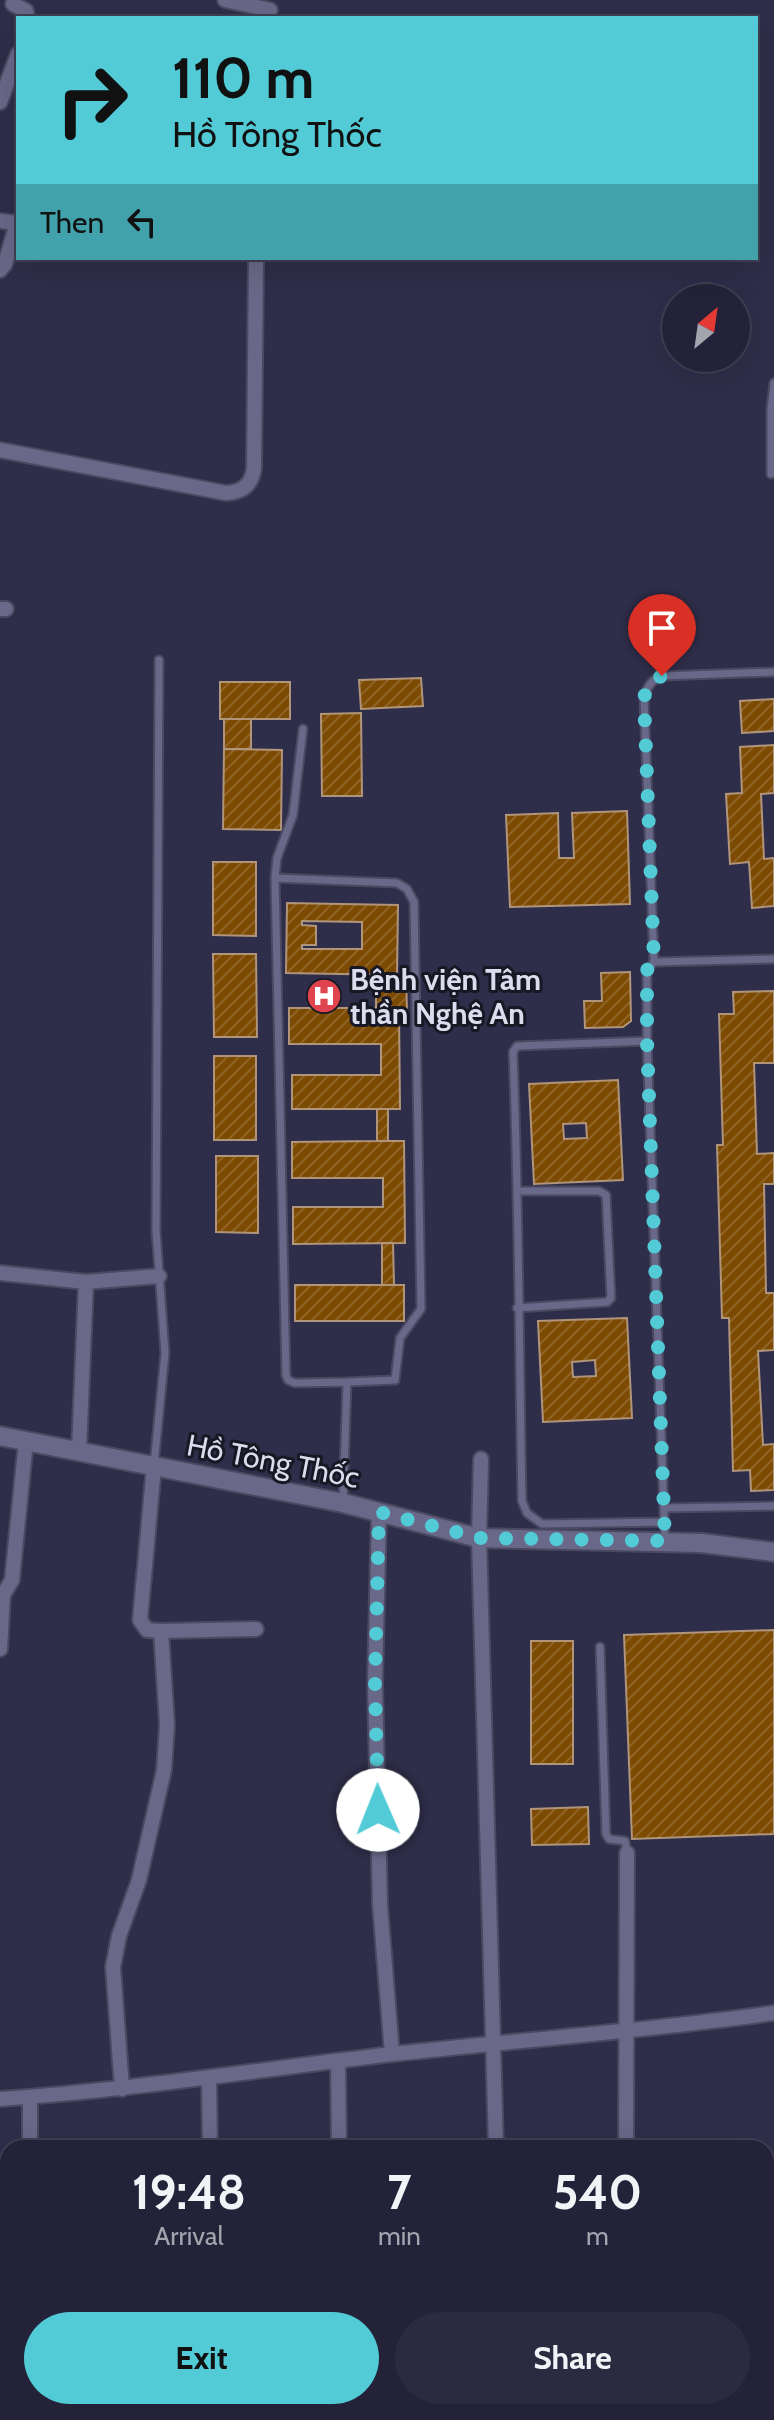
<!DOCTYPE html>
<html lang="en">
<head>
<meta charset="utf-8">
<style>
	:root { --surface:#232238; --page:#2b2a40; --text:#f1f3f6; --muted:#a3a4ae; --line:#403f53; --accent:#52cbd7 }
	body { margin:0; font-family:Cabin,sans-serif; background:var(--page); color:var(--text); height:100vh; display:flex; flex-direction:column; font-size:30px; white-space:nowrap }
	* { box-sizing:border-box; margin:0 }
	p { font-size:26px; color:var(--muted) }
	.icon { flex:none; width:44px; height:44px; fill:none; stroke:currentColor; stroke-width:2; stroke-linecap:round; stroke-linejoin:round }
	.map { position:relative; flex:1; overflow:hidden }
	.details { position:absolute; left:0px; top:2140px; width:774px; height:280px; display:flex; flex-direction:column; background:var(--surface); border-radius:24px 24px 0 0; box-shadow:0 8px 32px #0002,0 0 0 2px var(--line) }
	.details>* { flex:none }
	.guide { position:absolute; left:16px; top:16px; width:742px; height:244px; border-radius:0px; box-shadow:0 8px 32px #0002,0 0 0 2px var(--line); background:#52cbd7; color:#111; overflow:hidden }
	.needle { width:52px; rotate:29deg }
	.fabs { position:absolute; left:662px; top:284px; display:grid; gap:16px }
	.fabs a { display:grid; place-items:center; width:88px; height:88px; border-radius:50%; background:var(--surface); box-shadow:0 8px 32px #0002,0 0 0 2px var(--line); font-size:40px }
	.pin { position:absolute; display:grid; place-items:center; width:68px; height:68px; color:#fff; margin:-82px -34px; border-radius:50% 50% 50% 0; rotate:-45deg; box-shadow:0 0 8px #0007 }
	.pin .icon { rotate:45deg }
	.me { position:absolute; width:88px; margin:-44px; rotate:359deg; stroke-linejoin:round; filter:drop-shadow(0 0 6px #0008) }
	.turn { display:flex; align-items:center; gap:28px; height:168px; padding:0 24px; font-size:36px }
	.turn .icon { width:104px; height:104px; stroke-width:2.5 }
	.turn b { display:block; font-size:56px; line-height:68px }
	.then { display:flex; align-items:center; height:76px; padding:0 24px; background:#0003; gap:16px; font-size:30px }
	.eta { display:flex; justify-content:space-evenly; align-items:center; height:136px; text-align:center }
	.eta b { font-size:48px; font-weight:700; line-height:56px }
	.button { display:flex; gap:16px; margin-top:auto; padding:16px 24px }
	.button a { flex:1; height:92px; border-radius:48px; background:var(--accent); color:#111; font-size:32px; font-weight:700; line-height:92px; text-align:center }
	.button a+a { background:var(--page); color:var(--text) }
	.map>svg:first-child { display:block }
	.building { fill:url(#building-hatch); stroke:#b0957b; stroke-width:2; fill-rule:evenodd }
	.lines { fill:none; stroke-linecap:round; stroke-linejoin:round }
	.service-casing { stroke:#4a4961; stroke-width:11 }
	.minor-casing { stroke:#4a4961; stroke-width:18 }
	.tertiary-casing { stroke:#4a4961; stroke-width:22 }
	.service { stroke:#696888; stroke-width:7 }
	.minor { stroke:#696888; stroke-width:14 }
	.tertiary { stroke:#696888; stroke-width:18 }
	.route { stroke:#52cbd7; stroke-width:14; stroke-dasharray:0 25.2 }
	.labels { text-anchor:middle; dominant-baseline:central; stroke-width:6; stroke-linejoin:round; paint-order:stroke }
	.poi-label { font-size:30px; font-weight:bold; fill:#dcdcef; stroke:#181824; text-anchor:start }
	.street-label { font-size:30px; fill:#dcdcef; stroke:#181824 }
</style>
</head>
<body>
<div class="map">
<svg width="774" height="2420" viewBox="0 0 774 2420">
	<defs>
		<pattern id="building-hatch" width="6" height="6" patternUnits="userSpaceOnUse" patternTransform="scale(2)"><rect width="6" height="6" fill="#7d4a02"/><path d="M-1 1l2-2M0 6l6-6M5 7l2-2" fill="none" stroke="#8f6427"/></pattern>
	</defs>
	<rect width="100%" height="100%" fill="#2f2e4a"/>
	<path class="building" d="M421,678L423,706L361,709L359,680Z
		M220,682H290V719H220Z
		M774,699V731L742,733L740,701Z
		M361,713L362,796H322L321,714Z
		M224,719H251V749H224Z
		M774,745V793L761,794L764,859L774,858V906L752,908L749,862L730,864L726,794L742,793L740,747Z
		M224,749L282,750L281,830L223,829Z
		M627,811L630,904L510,907L506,815L558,813L559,858H574L572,813Z
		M213,862H256V936L213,935Z
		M287,903L398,905L397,975L286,973ZM302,921L362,922V949H302V945H316V926L302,925Z
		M213,954H256L257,1037H214Z
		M630,972L631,1021L623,1027L585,1028L584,1001H602L601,973Z
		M376,975H406L407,1011H399L400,1109H292V1075H381V1044H289V1008H376Z
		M774,991V1063H754L757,1154L774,1153V1184H764L766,1293H774V1350L758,1351L763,1445L774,1444V1490L751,1491L750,1470L733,1471L729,1318H722L717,1145H723L719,1014H734L733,992Z
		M214,1056H256V1140H214Z
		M618,1080L623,1180L534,1184L529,1084ZM586,1123L587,1138L564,1139L563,1124Z
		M377,1109H388V1141H377Z
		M377,1141H404L405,1243L293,1244V1207H383V1178H292V1142Z
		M216,1156H258V1233L216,1232Z
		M382,1243H393L394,1285H382Z
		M295,1285H404V1321H295Z
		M627,1318L632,1418L543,1422L538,1321ZM595,1360L596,1376L573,1377L572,1362Z
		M774,1630V1834L632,1839L624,1635Z
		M531,1641H573V1764H531Z
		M588,1807L589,1844L532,1845L531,1809Z"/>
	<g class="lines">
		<g class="service-casing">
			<path id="service" d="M771,474V409L774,383
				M303,729L293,815L277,858L275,878L286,1375L288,1380L295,1383L347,1382L343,1502
				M275,878L397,883L407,889L414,902L421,1309L400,1338L395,1380L347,1382
				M654,962L774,959
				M647,1041L517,1046L513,1052C519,1201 519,1351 522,1501L527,1513L542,1524L665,1522
				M517,1308L607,1302L611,1298L606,1195L599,1191H518
				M154,1465L165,1353L156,1231L159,660
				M664,1508L774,1506
				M665,1541L647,1041V970L654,962L644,698C647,687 651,680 662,676L774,672
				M600,1647L606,1834L609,1839L625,1841L627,1853"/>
		</g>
		<g class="minor-casing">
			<path id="minor" d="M225,0L270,10
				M13,4L26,11L27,18
				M0,102L18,54
				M0,221L17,223L5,264L0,270
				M0,450L226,493C243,492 252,484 254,468L256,258
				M0,609H6
				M0,1273L86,1282L159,1276
				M79,1451L86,1282
				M481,1459L479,1538L496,2148
				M379,1512L375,1683L380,1905L392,2054
				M161,1631L256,1629
				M0,1649L3,1595L12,1580L26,1441
				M338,2062L339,2148
				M209,2077L210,2148
				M122,2089L113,1967L119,1936L139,1880L164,1770L167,1725L161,1631L147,1630L140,1620L154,1466
				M0,2099C132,2090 262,2069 393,2054C520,2040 648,2031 774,2013
				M30,2148V2097
				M626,2148L627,1853
				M766,2255L774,2254
				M0,2313L8,2310
				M0,2359L8,2370
				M32,2412L35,2420
				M504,2412L505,2420
				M626,2412V2420"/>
		</g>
		<g class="tertiary-casing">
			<path id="tertiary" d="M0,1436L343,1503L479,1538L701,1543L774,1552"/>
		</g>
		<use href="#service" class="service"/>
		<use href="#minor" class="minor"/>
		<use href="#tertiary" class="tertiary"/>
	</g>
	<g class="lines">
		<path class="route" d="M378,1810L375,1683L379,1512L479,1538L665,1541L647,1041V970L654,962L644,698C647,687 651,680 662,676"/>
	</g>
	<defs>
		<g id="hospital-disc" transform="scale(1.8)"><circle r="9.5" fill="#e0444e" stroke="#181824"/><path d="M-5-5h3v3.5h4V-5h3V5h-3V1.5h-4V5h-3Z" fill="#fff"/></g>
	</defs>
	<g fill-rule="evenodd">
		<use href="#hospital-disc" x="324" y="996"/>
	</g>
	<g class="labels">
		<g class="poi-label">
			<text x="350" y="979">Bệnh viện Tâm<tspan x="350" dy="34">thần Nghệ An</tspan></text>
		</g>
		<g class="street-label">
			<text transform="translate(273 1461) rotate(11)">Hồ Tông Thốc</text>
		</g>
	</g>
</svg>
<div class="fabs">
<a><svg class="needle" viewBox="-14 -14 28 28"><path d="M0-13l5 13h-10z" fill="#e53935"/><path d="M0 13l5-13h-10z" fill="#a3a4ae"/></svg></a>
</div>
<div class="pin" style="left:662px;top:676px;background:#d93025"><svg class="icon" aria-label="arrive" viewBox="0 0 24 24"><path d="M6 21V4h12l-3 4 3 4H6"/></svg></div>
<svg class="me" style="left:378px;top:1810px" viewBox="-20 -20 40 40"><circle r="19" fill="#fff"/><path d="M0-13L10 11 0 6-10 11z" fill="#52cbd7"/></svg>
<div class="guide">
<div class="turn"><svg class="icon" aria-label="right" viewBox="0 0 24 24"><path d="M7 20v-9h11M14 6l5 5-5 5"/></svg><div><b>110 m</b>Hồ Tông Thốc</div></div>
<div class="then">Then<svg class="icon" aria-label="left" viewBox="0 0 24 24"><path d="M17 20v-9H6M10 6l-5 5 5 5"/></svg></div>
</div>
<section class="details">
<div class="eta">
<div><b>19:48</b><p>Arrival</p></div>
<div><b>7</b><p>min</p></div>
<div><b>540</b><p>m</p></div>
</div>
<div class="button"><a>Exit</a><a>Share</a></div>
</section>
</div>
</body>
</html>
